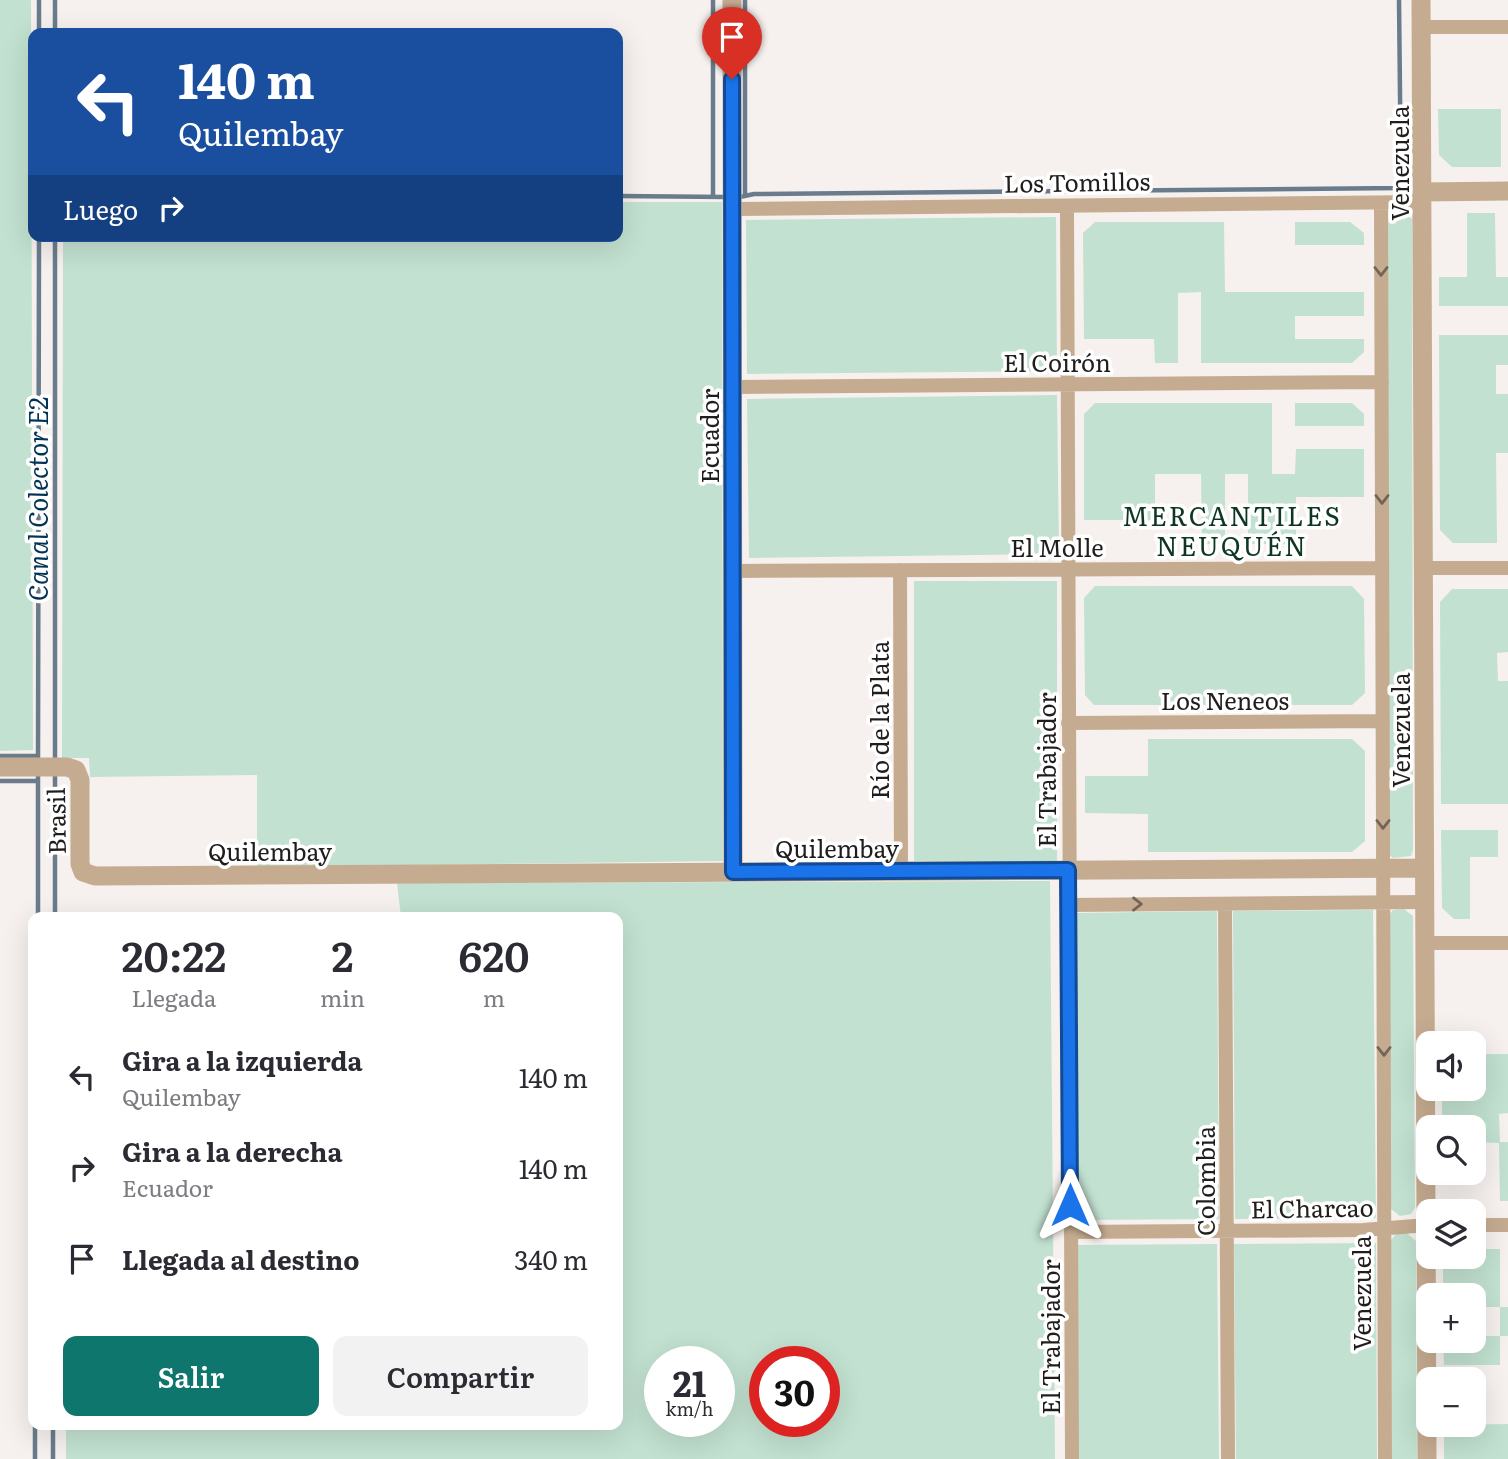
<!DOCTYPE html>
<html lang="es">
<head>
<meta charset="utf-8">
<style>
	:root { --surface:#fff; --page:#f2f2f3; --text:#2b2b33; --muted:#7c7c81; --accent:#0f766e }
	body { margin:0; font-family:Literata,serif; background:var(--page); color:var(--text); height:100vh; display:flex; flex-direction:column; font-size:26px; white-space:nowrap }
	* { box-sizing:border-box; margin:0 }
	p { font-size:23px; color:var(--muted) }
	.icon { flex:none; width:38px; height:38px; fill:none; stroke:currentColor; stroke-width:2; stroke-linecap:round; stroke-linejoin:round }
	.map { position:relative; flex:1; overflow:hidden }
	.details { position:absolute; left:28px; top:912px; width:595px; height:518px; display:flex; flex-direction:column; background:var(--surface); border-radius:14px; box-shadow:0 7px 28px #0002 }
	.details>* { flex:none }
	.banner { position:absolute; left:28px; top:28px; width:595px; height:214px; border-radius:14px; box-shadow:0 7px 28px #0002; background:#1a4fa0; color:#fff; overflow:hidden }
	.buttons { position:absolute; left:1416px; top:1031px; display:grid; gap:14px }
	.buttons a { display:grid; place-items:center; width:70px; height:70px; border-radius:14px; background:var(--surface); box-shadow:0 7px 28px #0002; font-size:35px }
	.speed { position:absolute; left:644px; top:1346px; display:flex; gap:14px; font-size:35px; font-weight:700; text-align:center }
	.speed>* { display:grid; place-content:center; width:91px; height:91px; border-radius:50%; background:var(--surface); box-shadow:0 7px 28px #0002; line-height:1 }
	.speed small { font-size:18px; font-weight:400 }
	.speed .limit { border:10px solid #d22; background:#fff; color:#111 }
	.pin { position:absolute; display:grid; place-items:center; width:60px; height:60px; color:#fff; margin:-72px -30px; border-radius:50% 50% 50% 0; rotate:-45deg; box-shadow:0 0 7px #0007 }
	.pin .icon { rotate:45deg }
	.me { position:absolute; width:77px; margin:-38px; rotate:0deg; stroke-linejoin:round; filter:drop-shadow(0 0 5px #0008) }
	.turn { display:flex; align-items:center; gap:24px; height:147px; padding:0 35px; font-size:32px }
	.turn .icon { width:91px; height:91px; stroke-width:2.5 }
	.turn b { display:block; font-size:49px; line-height:60px }
	.then { display:flex; align-items:center; height:66px; padding:0 35px; background:#0003; gap:14px; font-size:26px }
	.eta { display:flex; justify-content:space-evenly; align-items:center; height:119px; text-align:center }
	.eta b { font-size:42px; font-weight:600; line-height:49px }
	.cta { display:flex; gap:14px; margin-top:auto; padding:14px 35px }
	.cta a { flex:1; height:80px; border-radius:14px; background:var(--accent); color:#fff; font-size:28px; font-weight:600; line-height:80px; text-align:center }
	.cta a+a { background:var(--page); color:var(--text) }
	ul { padding:0; list-style:none }
	li { display:flex; align-items:center; gap:21px; height:91px; padding:0 35px }
	li div { flex:1 }
	li b { display:block; font-size:26px }
	li em { font-style:normal }
	.map>svg:first-child { display:block }
	.green { fill:#c2e1d0; fill-rule:evenodd }
	.lines { fill:none; stroke-linecap:round; stroke-linejoin:round }
	.stream { stroke:#6a7c8c; stroke-width:4.5 }
	.minor { stroke:#c5ab90; stroke-width:14 }
	.tertiary { stroke:#c5ab90; stroke-width:19 }
	.oneway { stroke:#726456 }
	.route-casing { stroke:#114b97; stroke-width:18 }
	.route { stroke:#1a73e8; stroke-width:12 }
	.labels { text-anchor:middle; dominant-baseline:central; stroke-width:7; stroke-linejoin:round; paint-order:stroke }
	.street-label { font-size:24px; fill:#201e1d; stroke:#fff }
	.water-label { font-size:26px; font-style:italic; fill:#013354; stroke:#fff }
	.neighbourhood-label { font-size:26px; letter-spacing:2px; fill:#0e3621; stroke:#fff }
</style>
</head>
<body>
<div class="map">
<svg width="1508" height="1459" viewBox="0 0 1508 1459">
	<rect width="100%" height="100%" fill="#f6f1ee"/>
	<path class="green" d="M0,0H31L33,750L0,751Z
		M1438,109H1501V167H1452L1439,155Z
		M618,202H722L723,861L257,867V775L90,777L89,758H62L63,236H618Z
		M1404,212L1412,219L1413,850L1411,856L1393,858L1388,853V219L1393,213Z
		M1467,213H1495L1496,277H1508V306H1439V277H1467Z
		M1056,217L1057,371L747,374L746,220Z
		M1095,222H1224L1225,292H1364V316H1295V339H1364V352L1352,363H1201V292L1178,293V363H1155L1154,339H1084L1083,233Z
		M1295,222H1350L1364,233V245H1295Z
		M1439,335H1508V365H1496V394H1508V453H1496L1497,543H1453L1440,530Z
		M1057,395L1059,554L749,558L747,399Z
		M1095,403H1272V474H1295L1296,449H1364V497H1296V544H1248V474H1225V544H1202L1201,474H1155V520H1084V414Z
		M1295,403H1352L1364,414V426H1295Z
		M914,581H1057V861H914Z
		M1095,586H1352L1364,599L1365,693L1352,705H1094L1085,695L1084,598Z
		M1452,589H1508V652L1497,653L1498,681H1508V804H1441L1440,602Z
		M1148,739H1352L1365,751V841L1352,852H1148V814L1085,813V776H1148Z
		M1441,830H1498V857H1470V919H1454L1442,908Z
		M1050,881L1055,1459H66V1425L618,1424V917H401L397,883ZM660,1362H719V1421H660ZM765,1362H824V1421H765Z
		M1404,909L1413,916L1415,1208L1411,1214L1400,1216L1391,1209L1388,916L1393,910Z
		M1373,910L1376,1218L1235,1219L1233,911Z
		M1217,911L1219,1219L1078,1220L1076,913Z
		M1474,1054H1508V1113L1499,1114L1500,1142H1508V1201H1500L1499,1143L1474,1142V1127H1442V1089L1474,1088Z
		M1407,1233L1416,1241L1417,1459H1392L1391,1240L1396,1234Z
		M1376,1243L1377,1459H1236L1234,1244Z
		M1217,1244L1219,1459H1078L1076,1245Z
		M1474,1249H1500V1307H1508V1336H1500V1365H1444L1443,1341L1474,1340V1336H1500V1307H1474V1295H1443V1260L1447,1257L1474,1256Z
		M1508,1424V1459H1444V1425Z"/>
	<g class="lines">
		<path class="stream" d="M55,0V33
			M745,0V196
			M39,33V0
			M618,196L726,197
			M713,197V0
			M740,197L754,194L1401,188L1399,0
			M55,236V760
			M0,756H38
			M38,760L39,236
			M0,781H38
			M38,917V772
			M55,917V772
			M35,1459V1424
			M53,1459V1424"/>
		<path class="minor" d="M1422,27H1508
			M1381,203L1385,1459
			M1067,206L1072,1459
			M733,209L1422,202
			M733,387L1382,382
			M1423,568H1508
			M900,570L901,871
			M733,571L1382,568
			M1068,723L1383,721
			M1225,904L1228,1459
			M1068,905L1425,902
			M1425,943H1508
			M1474,1225H1508
			M1071,1232L1363,1230L1428,1225"/>
		<path class="tertiary" d="M732,0L733,872
			M1421,0L1427,1459
			M1422,192L1508,191
			M0,767H67L76,770L80,780V864L83,872L95,876L1424,868"/>
	</g>
	<defs><path id="oneway-chevron" d="M-2-3.5L2.5 0L-2 3.5" fill="none" stroke-width="1.6" stroke-linecap="round" stroke-linejoin="round" transform="scale(1.75)"/></defs>
	<g class="oneway">
		<use href="#oneway-chevron" transform="translate(1381 271) rotate(90)"/>
		<use href="#oneway-chevron" transform="translate(1382 499) rotate(90)"/>
		<use href="#oneway-chevron" transform="translate(1383 824) rotate(90)"/>
		<use href="#oneway-chevron" transform="translate(1137 904)"/>
		<use href="#oneway-chevron" transform="translate(1384 1051) rotate(90)"/>
	</g>
	<g class="lines">
		<g class="route-casing">
			<path id="route" d="M732,79L733,872L1068,870L1070,1205"/>
		</g>
		<use href="#route" class="route"/>
	</g>
	<g class="labels">
		<g class="street-label">
			<text transform="translate(1398 163) rotate(-90)">Venezuela</text>
			<text transform="translate(1077 181) rotate(-1)">Los Tomillos</text>
			<text x="1057" y="361">El Coirón</text>
			<text transform="translate(708 436) rotate(-90)">Ecuador</text>
			<text x="1057" y="546">El Molle</text>
			<text x="1225" y="699">Los Neneos</text>
			<text transform="translate(878 720) rotate(-90)">Río de la Plata</text>
			<text transform="translate(1399 730) rotate(-90)">Venezuela</text>
			<text transform="translate(1045 770) rotate(-90)">El Trabajador</text>
			<text transform="translate(55 821) rotate(-91)">Brasil</text>
			<text x="837" y="847">Quilembay</text>
			<text x="270" y="850">Quilembay</text>
			<text transform="translate(1204 1181) rotate(-90)">Colombia</text>
			<text transform="translate(1312 1207) rotate(-1)">El Charcao</text>
			<text transform="translate(1360 1293) rotate(-90)">Venezuela</text>
			<text transform="translate(1049 1337) rotate(-90)">El Trabajador</text>
		</g>
		<g class="water-label">
			<text transform="translate(36 499) rotate(-90)">Canal Colector E2</text>
		</g>
		<g class="neighbourhood-label">
			<text x="1232" y="514">MERCANTILES<tspan x="1232" dy="30">NEUQUÉN</tspan></text>
		</g>
	</g>
</svg>
<div class="buttons">
<a><svg class="icon" aria-label="sound" viewBox="0 0 24 24"><path d="M4 9h4l5-4v14l-5-4H4zM17 9q2 3 0 6"/></svg></a>
<a><svg class="icon" aria-label="search" viewBox="0 0 24 24"><circle cx="10" cy="10" r="6"/><path d="M15 15l6 6"/></svg></a>
<a><svg class="icon" aria-label="layers" viewBox="0 0 24 24"><path d="M12 4l9 5-9 5-9-5zM3 14l9 5 9-5"/></svg></a>
<a>+</a>
<a>−</a>
</div>
<div class="speed"><div>21<small>km/h</small></div><div class="limit">30</div></div>
<div class="pin" style="left:732px;top:79px;background:#d93025"><svg class="icon" aria-label="arrive" viewBox="0 0 24 24"><path d="M6 21V4h12l-3 4 3 4H6"/></svg></div>
<svg class="me" style="left:1070px;top:1205px" viewBox="-20 -20 40 40"><path d="M0-17L14 15 0 8-14 15z" fill="#1a73e8" stroke="#fff" stroke-width="4"/></svg>
<div class="banner">
<div class="turn"><svg class="icon" aria-label="left" viewBox="0 0 24 24"><path d="M17 20v-9H6M10 6l-5 5 5 5"/></svg><div><b>140 m</b>Quilembay</div></div>
<div class="then">Luego<svg class="icon" aria-label="right" viewBox="0 0 24 24"><path d="M7 20v-9h11M14 6l5 5-5 5"/></svg></div>
</div>
<section class="details">
<div class="eta">
<div><b>20:22</b><p>Llegada</p></div>
<div><b>2</b><p>min</p></div>
<div><b>620</b><p>m</p></div>
</div>
<ul>
<li><svg class="icon" aria-label="left" viewBox="0 0 24 24"><path d="M17 20v-9H6M10 6l-5 5 5 5"/></svg><div><b>Gira a la izquierda</b><p>Quilembay</p></div><em>140 m</em></li>
<li><svg class="icon" aria-label="right" viewBox="0 0 24 24"><path d="M7 20v-9h11M14 6l5 5-5 5"/></svg><div><b>Gira a la derecha</b><p>Ecuador</p></div><em>140 m</em></li>
<li><svg class="icon" aria-label="arrive" viewBox="0 0 24 24"><path d="M6 21V4h12l-3 4 3 4H6"/></svg><div><b>Llegada al destino</b></div><em>340 m</em></li>
</ul>
<div class="cta"><a>Salir</a><a>Compartir</a></div>
</section>
</div>
</body>
</html>
